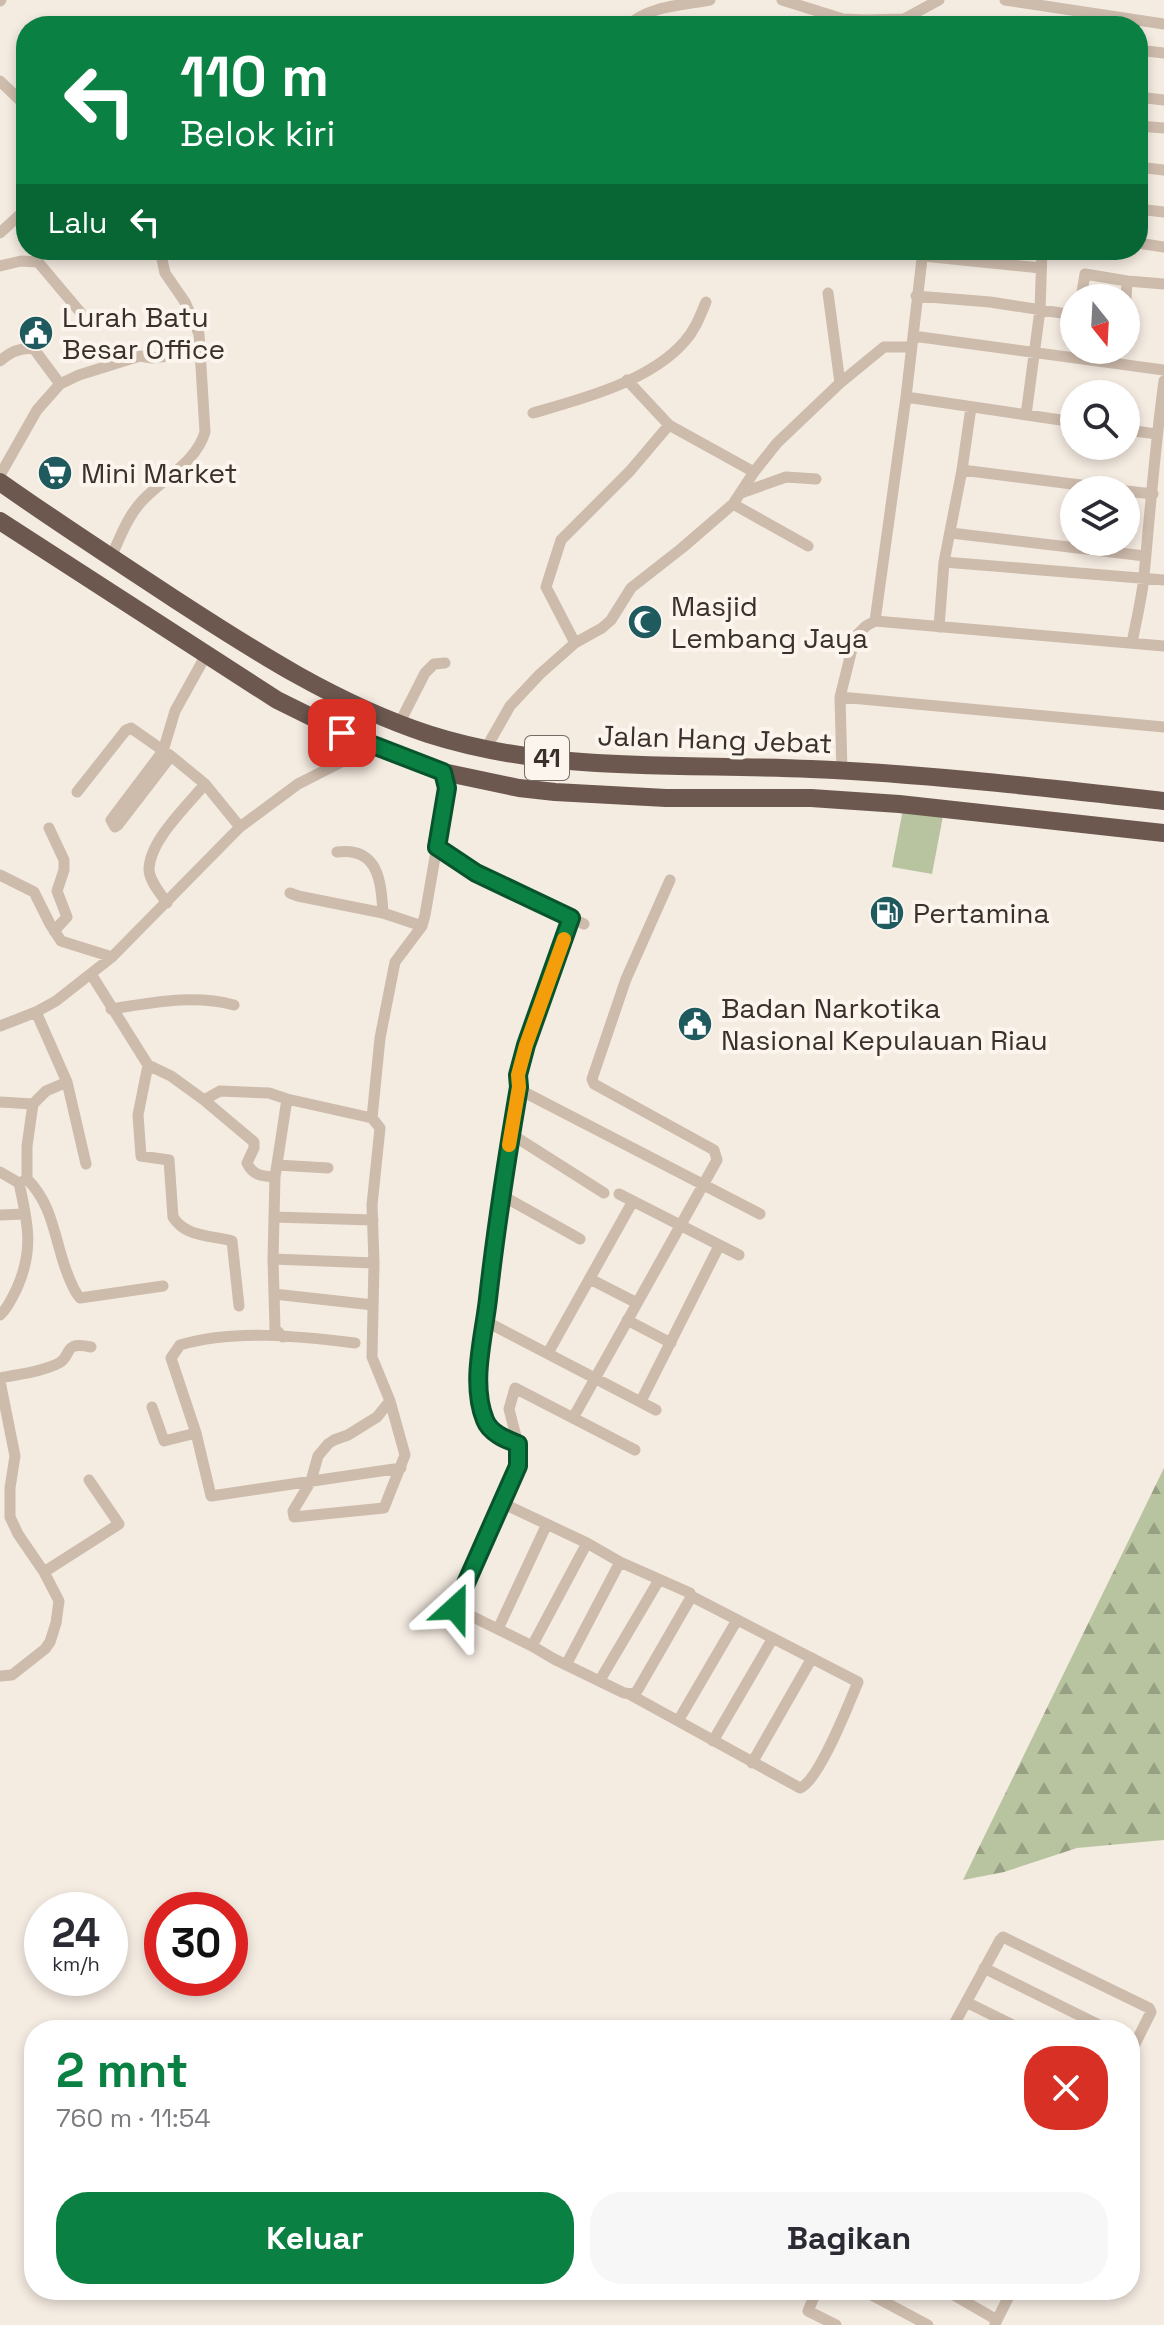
<!DOCTYPE html>
<html lang="id">
<head>
<meta charset="utf-8">
<style>
	:root { --surface:#fff; --page:#f7f7f7; --text:#2b2b33; --muted:#7c7c81; --accent:#0b8043 }
	body { margin:0; font-family:"Space Grotesk",sans-serif; background:var(--page); color:var(--text); height:100vh; display:flex; flex-direction:column; font-size:30px; white-space:nowrap }
	* { box-sizing:border-box; margin:0 }
	p { font-size:26px; color:var(--muted) }
	.icon { flex:none; width:44px; height:44px; fill:none; stroke:currentColor; stroke-width:2; stroke-linecap:round; stroke-linejoin:round }
	.map { position:relative; flex:1; overflow:hidden }
	.details { position:absolute; left:24px; top:2020px; width:1116px; height:280px; display:flex; flex-direction:column; background:var(--surface); border-radius:32px; box-shadow:0 4px 12px #0003 }
	.details>* { flex:none }
	.banner { position:absolute; left:16px; top:16px; width:1132px; height:244px; border-radius:32px; box-shadow:0 4px 12px #0003; background:#0b8043; color:#fff; overflow:hidden }
	.needle { width:52px; rotate:162deg }
	.controls { position:absolute; left:1060px; top:284px; display:grid; gap:16px }
	.controls a { display:grid; place-items:center; width:80px; height:80px; border-radius:50%; background:var(--surface); box-shadow:0 4px 12px #0003; font-size:40px }
	.speed { position:absolute; left:24px; top:1892px; display:flex; gap:16px; font-size:40px; font-weight:700; text-align:center }
	.speed>* { display:grid; place-content:center; width:104px; height:104px; border-radius:50%; background:var(--surface); box-shadow:0 4px 12px #0003; line-height:1 }
	.speed small { font-size:20px; font-weight:400 }
	.speed .limit { border:12px solid #d22; background:#fff; color:#111 }
	.pin { position:absolute; display:grid; place-items:center; width:68px; height:68px; color:#fff; margin:-34px; border-radius:16px; box-shadow:0 4px 12px #0006 }
	.me { position:absolute; width:88px; margin:-44px; rotate:24deg; stroke-linejoin:round; filter:drop-shadow(0 0 6px #0008) }
	.turn { display:flex; align-items:center; gap:28px; height:168px; padding:0 32px; font-size:36px }
	.turn .icon { width:104px; height:104px; stroke-width:2.5 }
	.turn b { display:block; font-size:56px; line-height:68px }
	.then { display:flex; align-items:center; height:76px; padding:0 32px; background:#0003; gap:16px; font-size:30px }
	.round { display:grid; place-items:center; flex:none; width:84px; height:84px; border-radius:32px; background:var(--page) }
	.summary { display:flex; align-items:center; justify-content:space-between; height:136px; padding:0 32px }
	h1 { font-size:48px; font-weight:700; line-height:60px; color:var(--accent) }
	.cta { display:flex; gap:16px; margin-top:auto; padding:16px 32px }
	.cta a { flex:1; height:92px; border-radius:32px; background:var(--accent); color:#fff; font-size:32px; font-weight:700; line-height:92px; text-align:center }
	.cta a+a { background:var(--page); color:var(--text) }
	.map>svg:first-child { display:block }
	.green { fill:#b8c4a0 }
	.forest { fill:url(#forest-firs) }
	.lines { fill:none; stroke-linecap:round; stroke-linejoin:round }
	.minor { stroke:#cdbbac; stroke-width:11 }
	.trunk { stroke:#6c584f; stroke-width:18 }
	.route-casing { stroke:#07532c; stroke-width:20 }
	.route { stroke:#0b8043; stroke-width:14 }
	.slow { stroke:#f59e0b; stroke-width:14 }
	.labels { text-anchor:middle; dominant-baseline:central; stroke-width:8; stroke-linejoin:round; paint-order:stroke }
	.shield { fill:#fbf5ee; stroke:#756b66; stroke-width:2 }
	.shield-label { font-size:26px; font-weight:bold; fill:#3b302b }
	.poi-label { font-size:28px; fill:#3b302b; stroke:#fbf5ee; text-anchor:start }
	.street-label { font-size:28px; fill:#3b302b; stroke:#fbf5ee }
</style>
</head>
<body>
<div class="map">
<svg width="1164" height="2325" viewBox="0 0 1164 2325">
	<defs>
		<pattern id="forest-firs" width="22" height="20" patternUnits="userSpaceOnUse" patternTransform="scale(2)"><rect width="22" height="20" fill="#b8c4a0"/><path d="M5 1l3.5 6h-7zM16 11l3.5 6h-7z" fill="#97a083"/></pattern>
	</defs>
	<rect width="100%" height="100%" fill="#f4ebe1"/>
	<path class="green" d="M903,809L943,816L932,874L892,867Z"/>
	<path class="forest" d="M1164,1468V1840L1077,1848L1004,1872L963,1880Z"/>
	<g class="lines">
		<path class="minor" d="M782,0L843,19L865,20L904,19L939,0
			M1005,0L1164,24
			M0,1L1,0
			M628,26C647,6 684,5 710,0
			M1138,50L1164,53
			M0,81L26,106
			M1138,97L1164,100
			M1138,126L1164,128
			M1138,167L1164,170
			M1138,209L1164,212
			M0,233L26,209
			M1138,243L1164,247
			M39,250L38,262L81,313
			M923,256L1041,268
			M0,266L21,261L38,262
			M828,293L840,383
			M916,296L990,302L1074,315
			M1081,298L1085,274L1127,281L1164,284
			M1126,298L1127,281
			M913,336L1164,370
			M0,361C9,353 21,347 34,349L60,384
			M627,380L669,425L754,472
			M906,397L1074,422
			M533,413C582,399 651,381 685,341C695,330 700,316 706,302
			M1026,415L1040,310L1042,250
			M1126,430L1157,434
			M962,470L1120,490
			M0,475L37,410L60,384L79,375L140,356L152,358L168,356
			M1126,491L1153,494
			M741,493L786,477L816,479
			M733,504L808,546
			M951,533L1145,556
			M111,557C120,538 127,517 142,501C162,479 196,463 205,432L199,334L185,302L165,273L160,250
			M944,562L1164,580
			M875,621L906,397L923,250
			M875,621L1164,646
			M939,627L944,562L962,470L971,407
			M575,643L546,587L561,540L630,471L669,425
			M1132,643C1136,621 1142,598 1144,576C1150,511 1155,446 1164,381
			M840,697L1164,727
			M399,724L425,673L434,664L445,663
			M485,750L510,706L540,674L575,643L602,628L611,620L631,588L682,548L733,504L754,472L777,443L840,383L884,347H911
			M171,756L118,825L115,827L111,820L163,751L175,711L206,655
			M842,771L840,697L855,637L866,626L875,621
			M77,792L126,730L131,728L171,756L205,784L240,827
			M49,828L64,860V870L57,891L67,917L54,931
			M437,847L476,873L584,924
			M337,852C379,847 381,882 383,913
			M0,875L34,892L50,924L61,941L112,957
			M290,893L298,896L383,913L422,926
			M167,903C161,894 149,881 149,869C150,840 187,806 205,784
			M571,918L526,1045L518,1075L522,1091L760,1214
			M91,974L148,1065L171,1076L204,1100L220,1091L269,1093L287,1099
			M111,1009C152,1003 193,994 234,1005
			M0,1026L36,1012L56,1001L112,957L240,827L298,784L373,746
			M148,1065L138,1115L141,1156L169,1160L173,1217C186,1238 212,1235 232,1241L239,1306
			M67,1082L86,1164
			M204,1100L254,1142V1148L247,1163C253,1176 262,1176 275,1177
			M0,1102L33,1104L46,1091L67,1082L36,1012
			M372,1118L380,1038L395,962L422,926L425,915L447,788L443,772
			M511,1134L604,1193
			M277,1165L328,1168
			M0,1172L19,1183C28,1223 34,1250 17,1288C12,1298 8,1308 0,1315
			M27,1179C53,1205 54,1237 66,1270C70,1280 73,1290 80,1298L163,1286
			M20,1183L27,1179V1146L33,1104
			M619,1194L739,1255
			M501,1195L580,1239
			M0,1215L25,1214
			M274,1217L373,1220
			M273,1259L374,1263
			M590,1279L637,1303
			M274,1294L373,1305
			M627,1320L671,1343
			M485,1321L656,1410
			M283,1337L275,1329L273,1259L275,1177L287,1099L372,1118L380,1128L372,1205L374,1263L372,1357L390,1401L405,1455L384,1508L294,1517L293,1511L311,1481L318,1456L328,1444L334,1440L348,1435L377,1417L390,1401
			M355,1343C299,1336 234,1329 180,1345L171,1358L196,1433L211,1496L401,1468
			M548,1353L633,1201
			M0,1378C19,1374 42,1372 59,1363C73,1355 62,1341 91,1347
			M0,1381L15,1456L10,1488V1517L18,1534L44,1572L59,1601L56,1623L50,1642L45,1649L12,1675L0,1676
			M641,1401L719,1246
			M152,1407L164,1441L196,1433
			M573,1418L717,1160L714,1150L594,1084L592,1079L626,979L670,880
			M518,1444L499,1436L485,1422L478,1387L493,1248L519,1087
			M502,1503L587,1543L532,1646L554,1659L624,1693L633,1694L637,1691L690,1599V1593L620,1562L587,1543
			M44,1572L119,1524L89,1480
			M498,1629L547,1524
			M532,1646L455,1608L518,1466V1444L509,1409L515,1388L635,1450
			M566,1665L620,1562
			M600,1680L659,1580
			M629,1694L800,1788C819,1781 849,1703 858,1682L691,1596
			M678,1721L737,1620
			M713,1741L773,1638
			M752,1763L812,1658
			M984,1968L1109,2030
			M966,2002L1023,2030
			M951,2030L1000,1940L1003,1937L1149,2008L1151,2012L1130,2054
			M817,2290L808,2311L836,2325
			M862,2290L928,2325
			M945,2290L997,2320
			M995,2324L1012,2290"/>
		<path class="trunk" d="M0,482C58,523 117,561 176,600C256,652 337,704 428,734C552,774 682,763 811,769C929,774 1047,788 1164,801
			M0,521L277,700L358,740L443,772L519,788L555,792L666,798H811L899,804L1164,833"/>
	</g>
	<g class="lines">
		<g class="route-casing">
			<path id="route" d="M342,733L443,772L447,788L437,847L476,873L571,918L526,1045L518,1075L519,1087C507,1157 496,1227 488,1299C484,1336 470,1383 485,1420C490,1433 505,1439 518,1444V1466L455,1608"/>
		</g>
		<use href="#route" class="route"/>
		<path class="slow" d="M509,1145L519,1087L518,1075L526,1045L564,939"/>
	</g>
	<defs>
		<g id="civic-disc" transform="scale(1.8)"><circle r="9.5" fill="#1f5a5e" stroke="#fbf5ee"/><path d="M-.6-6.5H3V-4.5H.6V-3L4-1V1h2V6H-6V1h2V-1L-.6-3ZM-1.2 2.5V6h2.4V2.5Z" fill="#fff"/></g>
		<g id="supermarket-disc" transform="scale(1.8)"><circle r="9.5" fill="#1f5a5e" stroke="#fbf5ee"/><path d="M-6-5.5h2.5l.6 2H6L4.5 2H-2.5L-4.4-4H-6ZM-1.5 3.2a1.3 1.3 0 1 0 .1 0ZM3 3.2a1.3 1.3 0 1 0 .1 0Z" fill="#fff"/></g>
		<g id="mosque-disc" transform="scale(1.8)"><circle r="9.5" fill="#1f5a5e" stroke="#fbf5ee"/><path d="M3.5-4.9A6 6 0 1 0 3.5 4.9A5 5 0 1 1 3.5-4.9Z" fill="#fff"/></g>
		<g id="fuel-disc" transform="scale(1.8)"><circle r="9.5" fill="#1f5a5e" stroke="#fbf5ee"/><path d="M-5.5-6h7V0h2V4h1.3V-2.5L3-4.5l.8-.8L6-3V5H2.5V1h-1V6h-7ZM-4.2-4.7v3.2H.2V-4.7Z" fill="#fff"/></g>
	</defs>
	<g fill-rule="evenodd">
		<use href="#civic-disc" x="36" y="333"/>
		<use href="#supermarket-disc" x="55" y="473"/>
		<use href="#mosque-disc" x="645" y="622"/>
		<use href="#fuel-disc" x="887" y="913"/>
		<use href="#civic-disc" x="695" y="1024"/>
	</g>
	<g class="labels">
		<rect class="shield" x="525" y="736" width="44" height="44" rx="6"/>
		<g class="shield-label">
			<text x="547" y="758">41</text>
		</g>
		<g class="poi-label">
			<text x="62" y="317">Lurah Batu<tspan x="62" dy="32">Besar Office</tspan></text>
			<text x="81" y="473">Mini Market</text>
			<text x="671" y="606">Masjid<tspan x="671" dy="32">Lembang Jaya</tspan></text>
			<text x="913" y="913">Pertamina</text>
			<text x="721" y="1008">Badan Narkotika<tspan x="721" dy="32">Nasional Kepulauan Riau</tspan></text>
		</g>
		<g class="street-label">
			<text transform="translate(715 739) rotate(2)">Jalan Hang Jebat</text>
		</g>
	</g>
</svg>
<div class="controls">
<a><svg class="needle" viewBox="-14 -14 28 28"><path d="M0-13l5 13h-10z" fill="#e53935"/><path d="M0 13l5-13h-10z" fill="#7c7c81"/></svg></a>
<a><svg class="icon" aria-label="search" viewBox="0 0 24 24"><circle cx="10" cy="10" r="6"/><path d="M15 15l6 6"/></svg></a>
<a><svg class="icon" aria-label="layers" viewBox="0 0 24 24"><path d="M12 4l9 5-9 5-9-5zM3 14l9 5 9-5"/></svg></a>
</div>
<div class="speed"><div>24<small>km/h</small></div><div class="limit">30</div></div>
<div class="pin" style="left:342px;top:733px;background:#d93025"><svg class="icon" aria-label="arrive" viewBox="0 0 24 24"><path d="M6 21V4h12l-3 4 3 4H6"/></svg></div>
<svg class="me" style="left:455px;top:1608px" viewBox="-20 -20 40 40"><path d="M0-17L14 15 0 8-14 15z" fill="#0b8043" stroke="#fff" stroke-width="4"/></svg>
<div class="banner">
<div class="turn"><svg class="icon" aria-label="left" viewBox="0 0 24 24"><path d="M17 20v-9H6M10 6l-5 5 5 5"/></svg><div><b>110 m</b>Belok kiri</div></div>
<div class="then">Lalu<svg class="icon" aria-label="left" viewBox="0 0 24 24"><path d="M17 20v-9H6M10 6l-5 5 5 5"/></svg></div>
</div>
<section class="details">
<div class="summary"><div><h1>2 mnt</h1><p>760 m · 11:54</p></div><a class="round" style="background:#d93025;color:#fff"><svg class="icon" aria-label="close" viewBox="0 0 24 24"><path d="M6 6l12 12M18 6L6 18"/></svg></a></div>
<div class="cta"><a>Keluar</a><a>Bagikan</a></div>
</section>
</div>
</body>
</html>
